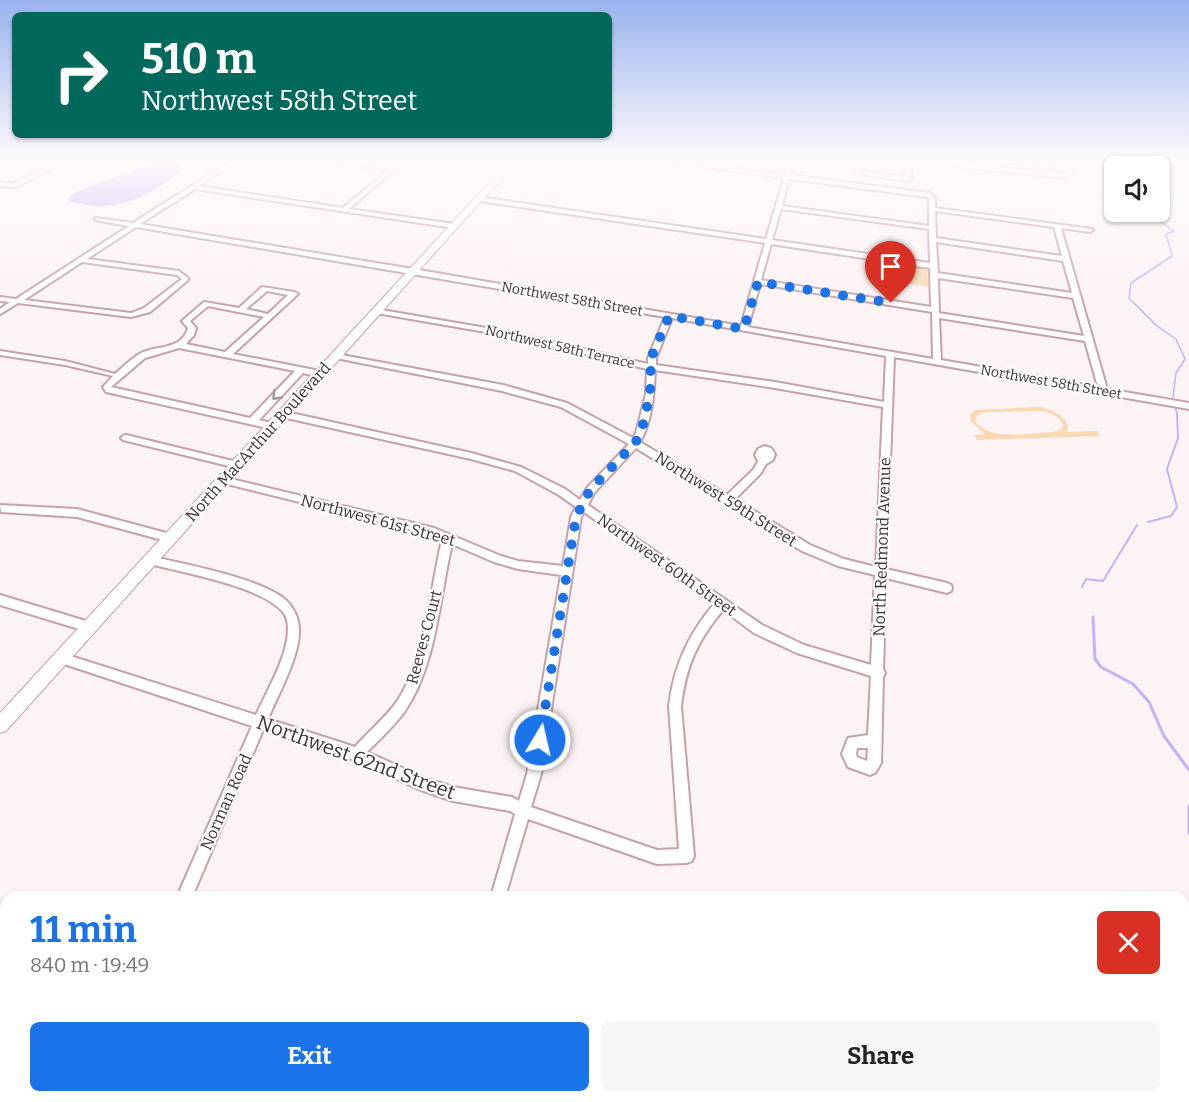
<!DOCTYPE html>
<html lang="en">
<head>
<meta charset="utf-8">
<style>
	:root { --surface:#fff; --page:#f6f6f6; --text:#202124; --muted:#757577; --accent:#1a73e8 }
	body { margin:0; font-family:Bitter,serif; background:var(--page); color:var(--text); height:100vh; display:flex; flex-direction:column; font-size:22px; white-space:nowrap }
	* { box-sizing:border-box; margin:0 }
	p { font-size:20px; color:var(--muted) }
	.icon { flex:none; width:33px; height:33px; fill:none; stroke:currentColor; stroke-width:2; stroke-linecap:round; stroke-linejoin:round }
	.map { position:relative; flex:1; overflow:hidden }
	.sheet { position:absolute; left:0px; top:891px; width:1190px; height:212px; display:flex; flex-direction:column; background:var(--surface); border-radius:18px 18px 0 0; box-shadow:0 2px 4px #0004 }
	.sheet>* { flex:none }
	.banner { position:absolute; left:12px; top:12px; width:600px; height:126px; border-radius:9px; box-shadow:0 2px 4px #0004; background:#00695c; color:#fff; overflow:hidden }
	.controls { position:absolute; left:1104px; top:156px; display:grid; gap:12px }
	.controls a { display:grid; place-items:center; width:66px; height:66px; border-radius:9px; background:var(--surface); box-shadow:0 2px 4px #0004; font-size:30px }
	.pin { position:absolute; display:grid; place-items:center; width:51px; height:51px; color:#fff; margin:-62px -26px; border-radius:50% 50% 50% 0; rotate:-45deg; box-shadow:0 0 6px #0007 }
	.pin .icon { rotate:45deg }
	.me { position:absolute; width:66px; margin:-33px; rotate:9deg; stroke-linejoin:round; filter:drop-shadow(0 0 4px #0008) }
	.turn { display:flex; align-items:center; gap:21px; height:126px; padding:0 30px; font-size:27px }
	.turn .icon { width:78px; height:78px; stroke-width:2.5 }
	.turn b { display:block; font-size:42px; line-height:51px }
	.round { display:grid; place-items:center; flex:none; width:63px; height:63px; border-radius:9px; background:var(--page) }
	.head { display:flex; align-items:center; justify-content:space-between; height:102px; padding:0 30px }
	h1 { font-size:36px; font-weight:700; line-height:45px; color:var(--accent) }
	.action { display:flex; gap:12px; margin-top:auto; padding:12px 30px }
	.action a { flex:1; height:69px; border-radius:9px; background:var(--accent); color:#fff; font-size:24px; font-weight:700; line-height:69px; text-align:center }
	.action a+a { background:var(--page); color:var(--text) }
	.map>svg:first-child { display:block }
	.green { fill:#f8d9b2; fill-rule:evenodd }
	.water { fill:#c4b2f9 }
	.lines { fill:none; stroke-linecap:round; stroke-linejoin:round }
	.stream-far2 { stroke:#c4b2f9; stroke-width:1.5 }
	.stream-far1 { stroke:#c4b2f9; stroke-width:2 }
	.stream { stroke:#c4b2f9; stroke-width:3 }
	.minor-casing { stroke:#c7a1a8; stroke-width:4 }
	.major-casing { stroke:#c7a1a8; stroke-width:2 }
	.minor { fill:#fff; fill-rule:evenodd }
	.major { fill:#fff; fill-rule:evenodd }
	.oneway { stroke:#a09899 }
	.route { stroke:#1a73e8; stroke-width:10; stroke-dasharray:0 18 }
	.labels { text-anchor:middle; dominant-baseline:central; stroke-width:4.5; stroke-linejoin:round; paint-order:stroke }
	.far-street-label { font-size:14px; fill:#403033; stroke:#fff }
	.street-label { font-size:16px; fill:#403033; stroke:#fff }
	.near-street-label { font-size:20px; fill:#403033; stroke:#fff }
</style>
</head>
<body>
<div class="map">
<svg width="1189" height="1102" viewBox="0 0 1189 1102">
	<rect width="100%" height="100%" fill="#fcf3f5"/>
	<path class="green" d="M904,265L928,269L929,287L905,283Z
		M1038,407C1050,409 1062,413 1068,425L1067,432L1097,431L1100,436L977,440L974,435L985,434L971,422L970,415L976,410ZM1044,411L1057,417L1063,424L1062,429L1054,432C1033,433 986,442 975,420L977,415L985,412Z"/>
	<path class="water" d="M161,161L180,164L181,172C142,200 119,213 70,202L69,199L71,195L90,186Z"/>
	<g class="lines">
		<path class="stream-far2" d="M1122,159L1134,166
			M1160,185V188
			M1146,212L1174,231L1166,234L1172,256L1131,283L1129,298L1157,326L1176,339L1185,359L1176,373L1173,397
			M1175,406L1177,415"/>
		<path class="stream-far1" d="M1148,522L1171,516L1177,507L1167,469L1178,438L1177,413
			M1082,587L1086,579L1103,581L1137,525"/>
		<path class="stream" d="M1093,617L1095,659L1101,667L1133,684L1149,702L1164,736L1189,770
			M1189,806V833
			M1184,969L1189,960
			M1184,1082L1189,1091"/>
		<g class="minor-casing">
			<path id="minor" d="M8,159H15L0,167V163Z
				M63,159H70L16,187L0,186V182L13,184Z
				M234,159H240L199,186L343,208L388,170L320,161L317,159H330L391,167L401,159H407L349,209L454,224L457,226L454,228L195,189L140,224L425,271L741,326L765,243L479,201L476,199L479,197L766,239L784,178L649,159H662L785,175L789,159H795L790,175L929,193L935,198V208L1092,229L1093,230L1090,232L1061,228L1107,389L1189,403V409L894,357L886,569L947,583L951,585L952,588L951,591L947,593L886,578L883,669L885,673L883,677L881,763L875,773L870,775L848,767L842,754L848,738L868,735L871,676L797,653L754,633L723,610C697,641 686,666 681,706L694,856L692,861L687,863L657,864L528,819L505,897H491L515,814L510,811L453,801L421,790L355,760L263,730L192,897H177L252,726L61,663L57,662L55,658L57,654L61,653L256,715C267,691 288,656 288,629C288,623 287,617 283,612C261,586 184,573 150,564L146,563L145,560L146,557L150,556C187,565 251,576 282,597C293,605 300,619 299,633C298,660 278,694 268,719L355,747C368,732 384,719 396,703C425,661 430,590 442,540L432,535L223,483L220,482L218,480L220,478L223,477L434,528L501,556L518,561L563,566L571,517L576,507L559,495L515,471L471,459L282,417L278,414L282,411L471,453L521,467L565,489L580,500L587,488L629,444L561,407L502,391L336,358L332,356L336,354L503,385L567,403L633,438L636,433L646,394L647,369L509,336L376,313L372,311L376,309L509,332L648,364V358L665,317L136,227L87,259L179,271L188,278V280L150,312L131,317L18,303L0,314V309L10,302L0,301V297L16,299L129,226L95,220V218L133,223ZM789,179L927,197L929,198V226L782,206ZM781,209L929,229L930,263L772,240ZM935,211L1054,227L1062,256L936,238ZM936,242L1063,261L1072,293L938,273ZM771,244L930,268L931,307L761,280ZM82,262L177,275L182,279L144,308L131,313L24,300ZM938,278L1073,298L1084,336L939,313ZM760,284L932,312L933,359L748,327ZM672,318L886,356L884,402L775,382L656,365V358ZM939,318L1085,341L1098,387L941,360ZM655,370L775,388L883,407L876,567L844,559L810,545L735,499L761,473L766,464L773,460L775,454L771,448L764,446L758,449L755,455L758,461L754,469L727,495L640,442C652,421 654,394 655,370ZM636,448L802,551L838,566L875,575L871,665L804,645L762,625L588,505L594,493ZM584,512L714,604C688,635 674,666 669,706L679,849L657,850L531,807L541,774L581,517ZM452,544L494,562L518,569L561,575L527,774L519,801L512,797L453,787L427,779L367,752C380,739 394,726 405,711C437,663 439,599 452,544ZM857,748H868L867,761L857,757L856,754Z
				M854,159H860L858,171L905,177L906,163L880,159L911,161V179L908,181L853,173Z
				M932,159L1064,174L1067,170L984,159H999L1071,167L1068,159H1074L1077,169L1065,178L935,164L932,162Z
				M262,287L294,292L298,294L233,354L320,371L324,374L320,377L303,373L259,420L275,424V428L272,429L106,392L103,387L113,376L65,365L0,355V351L65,361L115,374C123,367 132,358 141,353C158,345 182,350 188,328L182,321L204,302L239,308ZM267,291L288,295L268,314L246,309ZM208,306L264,317L225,352L186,344L194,335L196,328L190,321ZM179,348L295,371L250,418L111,387L145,358Z
				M126,435L237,462L242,465L237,468L123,440L121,438L123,436Z
				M0,505L77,509L170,534L175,538L170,542L77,517L1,512Z
				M0,595L89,622L93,624L95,627L93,630L89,632L0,605Z
				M96,1096H114L112,1102H94Z
				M725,1096H753L756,1102H727Z
				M818,1096H836V1102H818Z"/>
		</g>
		<g class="major-casing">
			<path id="major" d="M511,159H519L6,731L0,733V713Z"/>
		</g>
		<use href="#minor" class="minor"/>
		<use href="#major" class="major"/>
	</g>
	<defs><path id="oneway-chevron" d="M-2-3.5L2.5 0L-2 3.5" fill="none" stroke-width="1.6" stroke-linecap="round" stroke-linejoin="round" transform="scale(1.5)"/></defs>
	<use class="oneway" href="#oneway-chevron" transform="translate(276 396) rotate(134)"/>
	<linearGradient id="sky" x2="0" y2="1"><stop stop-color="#99b3ef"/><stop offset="0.51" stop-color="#fefafa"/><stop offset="1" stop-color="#fefafa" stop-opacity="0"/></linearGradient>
	<rect width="1189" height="313" fill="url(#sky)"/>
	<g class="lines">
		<path class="route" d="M540,740L576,517L590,490L635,443L641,433L650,394L651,358L669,316L744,329L758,282L891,303"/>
	</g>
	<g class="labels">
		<g class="far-street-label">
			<text transform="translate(572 299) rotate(10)">Northwest 58th Street</text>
			<text transform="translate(560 347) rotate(13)">Northwest 58th Terrace</text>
			<text transform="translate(1051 382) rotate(10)">Northwest 58th Street</text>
		</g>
		<g class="street-label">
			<text transform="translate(258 442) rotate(-48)">North MacArthur Boulevard</text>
			<text transform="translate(726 499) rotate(32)">Northwest 59th Street</text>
			<text transform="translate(378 520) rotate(15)">Northwest 61st Street</text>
			<text transform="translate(882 547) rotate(-88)">North Redmond Avenue</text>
			<text transform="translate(667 565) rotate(35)">Northwest 60th Street</text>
			<text transform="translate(424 637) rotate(-75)">Reeves Court</text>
			<text transform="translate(226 802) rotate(-66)">Norman Road</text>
		</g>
		<g class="near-street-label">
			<text transform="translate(356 757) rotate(20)">Northwest 62nd Street</text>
		</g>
	</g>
</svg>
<div class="controls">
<a><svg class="icon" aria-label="sound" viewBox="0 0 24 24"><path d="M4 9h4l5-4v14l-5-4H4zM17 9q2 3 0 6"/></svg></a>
</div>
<div class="pin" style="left:891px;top:303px;background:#d93025"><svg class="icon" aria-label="arrive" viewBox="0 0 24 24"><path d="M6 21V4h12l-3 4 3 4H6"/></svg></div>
<svg class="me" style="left:540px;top:740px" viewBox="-20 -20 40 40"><circle r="17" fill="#1a73e8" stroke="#fff" stroke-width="3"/><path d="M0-11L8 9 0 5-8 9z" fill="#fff"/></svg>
<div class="banner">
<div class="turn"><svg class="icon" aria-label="right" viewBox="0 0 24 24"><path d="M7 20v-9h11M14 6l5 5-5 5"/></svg><div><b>510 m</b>Northwest 58th Street</div></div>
</div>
<section class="sheet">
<div class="head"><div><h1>11 min</h1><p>840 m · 19:49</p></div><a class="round" style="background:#d93025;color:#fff"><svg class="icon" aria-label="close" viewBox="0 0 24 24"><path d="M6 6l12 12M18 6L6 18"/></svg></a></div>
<div class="action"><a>Exit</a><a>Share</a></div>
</section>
</div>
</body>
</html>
